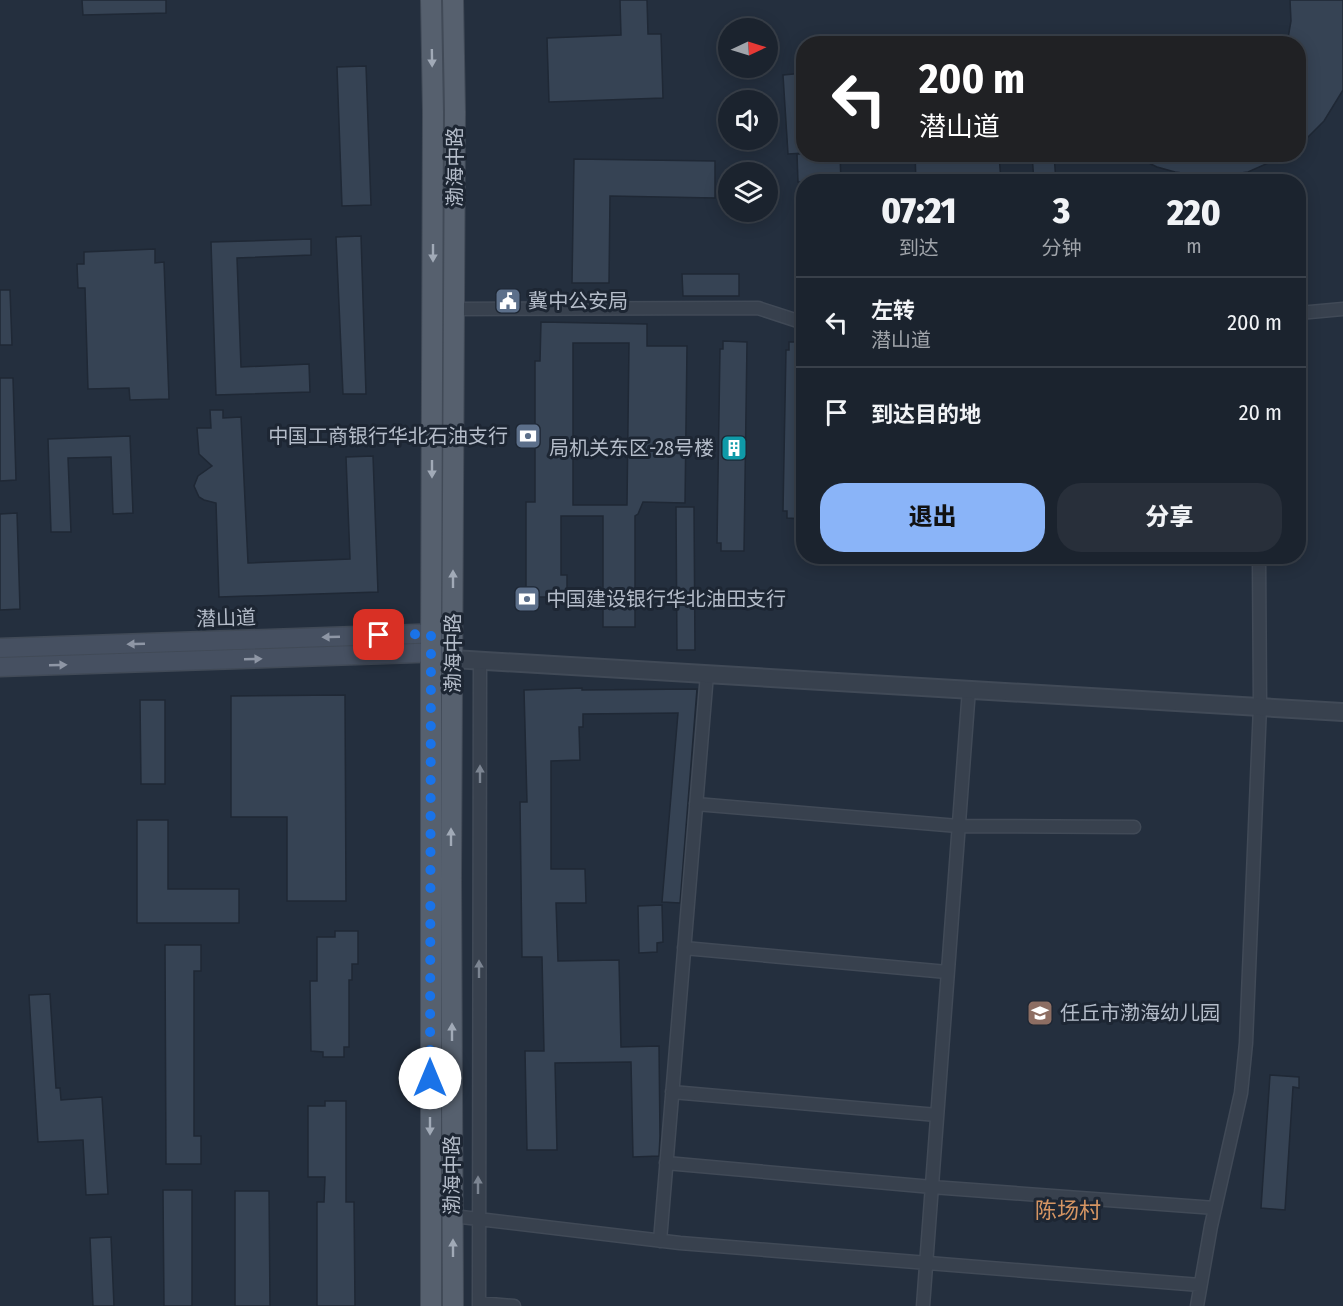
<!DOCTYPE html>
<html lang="zh">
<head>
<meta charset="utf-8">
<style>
	:root { --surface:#1b232e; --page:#282f3a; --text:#f1f3f6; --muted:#a0a4aa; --line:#39404a; --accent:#8ab4f8 }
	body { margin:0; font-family:"Fira Sans Condensed","Noto Sans SC",sans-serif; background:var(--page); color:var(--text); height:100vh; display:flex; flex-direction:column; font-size:22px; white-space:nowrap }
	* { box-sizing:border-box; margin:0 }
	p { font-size:20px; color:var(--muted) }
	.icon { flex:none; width:33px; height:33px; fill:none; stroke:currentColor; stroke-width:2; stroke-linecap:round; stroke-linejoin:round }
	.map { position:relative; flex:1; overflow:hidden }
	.details { position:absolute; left:796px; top:174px; width:510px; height:390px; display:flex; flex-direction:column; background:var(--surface); border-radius:24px; box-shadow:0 3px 15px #0003,0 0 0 2px var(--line) }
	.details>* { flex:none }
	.banner { position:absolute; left:796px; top:36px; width:510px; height:126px; border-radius:24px; box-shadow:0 3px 15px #0003,0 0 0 2px var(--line); background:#202124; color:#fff; overflow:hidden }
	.needle { width:39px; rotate:86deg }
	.controls { position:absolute; left:718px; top:18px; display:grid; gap:12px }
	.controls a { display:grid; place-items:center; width:60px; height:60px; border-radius:50%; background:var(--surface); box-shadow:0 3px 15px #0003,0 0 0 2px var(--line); font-size:30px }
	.pin { position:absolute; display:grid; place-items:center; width:51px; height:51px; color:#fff; margin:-26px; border-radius:12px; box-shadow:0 3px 9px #0006 }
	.me { position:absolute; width:66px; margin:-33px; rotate:0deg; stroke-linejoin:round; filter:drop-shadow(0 0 4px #0008) }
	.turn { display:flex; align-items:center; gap:21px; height:126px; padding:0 24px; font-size:27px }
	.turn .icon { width:78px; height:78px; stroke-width:2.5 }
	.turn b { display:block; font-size:42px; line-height:51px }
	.eta { display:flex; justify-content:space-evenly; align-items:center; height:102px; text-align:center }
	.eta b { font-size:36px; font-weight:800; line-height:42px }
	.action { display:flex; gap:12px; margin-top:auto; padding:12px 24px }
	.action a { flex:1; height:69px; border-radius:24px; background:var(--accent); color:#111; font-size:24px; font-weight:800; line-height:69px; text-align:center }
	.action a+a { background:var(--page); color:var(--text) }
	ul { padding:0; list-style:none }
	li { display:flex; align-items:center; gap:18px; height:90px; padding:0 24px; border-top:2px solid var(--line) }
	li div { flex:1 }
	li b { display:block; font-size:22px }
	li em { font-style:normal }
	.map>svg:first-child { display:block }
	.building { fill:#364354; stroke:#1f2835; stroke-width:1.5; fill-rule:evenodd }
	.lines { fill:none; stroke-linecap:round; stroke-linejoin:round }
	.minor-casing { stroke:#414a57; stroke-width:15 }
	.tertiary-casing { stroke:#414a57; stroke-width:20 }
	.secondary-casing { stroke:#414a57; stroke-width:21 }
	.primary-casing { stroke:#414a57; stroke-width:22 }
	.minor { stroke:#38414e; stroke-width:12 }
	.tertiary { stroke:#38414e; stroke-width:16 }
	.secondary { stroke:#465061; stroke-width:18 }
	.primary { stroke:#56606e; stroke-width:20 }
	.oneway { fill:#a1aab7 }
	.oneway2 { fill:#8e96a5 }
	.oneway3 { fill:#7c8592 }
	.route { stroke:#1a73e8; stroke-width:10; stroke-dasharray:0 18 }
	.labels { text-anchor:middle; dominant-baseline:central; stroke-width:6; stroke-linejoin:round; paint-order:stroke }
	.street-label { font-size:20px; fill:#b4bcc9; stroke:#1d2633 }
	.poi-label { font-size:20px; fill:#b4bcc9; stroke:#1d2633; text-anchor:start }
	.quarter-label { font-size:22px; fill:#d59563; stroke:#1d2633 }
</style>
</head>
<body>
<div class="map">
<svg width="1343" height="1306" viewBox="0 0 1343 1306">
	<rect width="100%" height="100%" fill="#242f3e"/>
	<path class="building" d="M82,0H166V13L83,15Z
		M620,0H647L648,34H661L663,98L549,102L547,38L621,35Z
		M1290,0H1343V90L1324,121L1299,146V44H1287L1291,21Z
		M366,66L371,205L342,206L337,67Z
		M804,73V153L788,154L783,75Z
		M797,154H840L841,182H798Z
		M915,154H999L1001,182H916Z
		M1032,154H1054L1056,182H1034Z
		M1130,154H1288L1248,172L1212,177L1175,172L1157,167Z
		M574,159L715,161V198L610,196L609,283H572Z
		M361,236L366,394H343L336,237Z
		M311,239V255L237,258L241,367L309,364L310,392L216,395L211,242Z
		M155,249V263L164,262L169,399L130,400L129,388L88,389L85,288H78L77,264H84V252Z
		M682,274H739V296H683Z
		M0,290H10L12,345H0Z
		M541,322L647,324V346H687L685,503L643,502L638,514L635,516V627H603V516H561V575H567V597H526V502H535V361H540ZM573,343H629L627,505H573Z
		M723,341L747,342L744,551H721V543H717L720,349H723Z
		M789,342H804V519L787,518V511H783L786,350H789Z
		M0,378H13L16,480L0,481Z
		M210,410H223V418L241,417L248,563L350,559L346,457L373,456L378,592L219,597L216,503L204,500L199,497L194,486L198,476L212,466L199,454L197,428H211Z
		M130,436L133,513L113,514L111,457L68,458L71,532H51L48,439Z
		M676,507H694L695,650H677Z
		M17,513L20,609L0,610V514Z
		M582,688V690L697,689L680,903L662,902L678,713L583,714V727H579L580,760L551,761V869H585L586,903H556L558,961L619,960L621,1047L659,1046L660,1136L659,1156L633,1157L631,1062L555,1063L557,1150H527L525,1051H544L542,957H522L520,802H527L524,690Z
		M345,695L346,901H287V817H231V696Z
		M140,700H165V784H141Z
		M137,820H168V889H239V923H137Z
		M662,905L663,942L657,943V952L639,953L638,906Z
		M335,931H358V964H352V980H349V1047H344V1057H323V1052L311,1051L310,981H317V937H335Z
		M165,945H201V971H194V1136H201V1164H166Z
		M50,994L56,1088H60L61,1100L102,1097L108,1194L86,1195L83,1140L38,1142L29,995Z
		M1270,1075L1299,1077V1088L1293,1087L1285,1210L1261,1208Z
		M325,1101H346V1202H354L355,1306H317V1202H324L325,1177H308V1106H325Z
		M163,1190H192V1306H164Z
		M235,1191H269L270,1306H235Z
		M111,1237L114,1306H93L90,1238Z"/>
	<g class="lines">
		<g class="minor-casing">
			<path id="minor" d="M454,309L758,308L804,323
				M1299,313L1343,309
				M696,804L958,826L1134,827
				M684,948L947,972
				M672,1092L937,1115
				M666,1163L932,1187L1215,1208
				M453,1216L680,1243L1200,1285
				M660,1241L707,674
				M479,1303L514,1306
				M479,1306L480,661
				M923,1306L969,689
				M1197,1306L1211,1226L1241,1093L1246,1043L1260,706L1259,556"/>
		</g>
		<g class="tertiary-casing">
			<path id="tertiary" d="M453,659L1343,712"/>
		</g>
		<g class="secondary-casing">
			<path id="secondary" d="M0,648L445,633
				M0,667L445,652"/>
		</g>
		<g class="primary-casing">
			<path id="primary" d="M431,0L433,112L431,653V1306
				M453,0L455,112L451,879L453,1306"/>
		</g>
		<use href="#minor" class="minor"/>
		<use href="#tertiary" class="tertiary"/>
		<use href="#secondary" class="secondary"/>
		<use href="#primary" class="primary"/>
	</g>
	<defs><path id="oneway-solid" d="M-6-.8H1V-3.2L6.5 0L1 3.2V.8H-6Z" transform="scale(1.5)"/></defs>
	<g class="oneway">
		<use href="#oneway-solid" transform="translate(432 58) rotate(89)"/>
		<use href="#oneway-solid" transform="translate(433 253) rotate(90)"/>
		<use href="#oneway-solid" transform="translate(432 469) rotate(90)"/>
		<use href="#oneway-solid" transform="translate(453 579) rotate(-90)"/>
		<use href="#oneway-solid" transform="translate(451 837) rotate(-90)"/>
		<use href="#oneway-solid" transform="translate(452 1032) rotate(-90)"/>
		<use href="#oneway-solid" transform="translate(430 1126) rotate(90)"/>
		<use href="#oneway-solid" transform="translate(453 1248) rotate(-90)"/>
	</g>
	<g class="oneway2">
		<use href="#oneway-solid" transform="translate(331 637) rotate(178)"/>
		<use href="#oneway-solid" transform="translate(136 644) rotate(178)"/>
		<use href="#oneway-solid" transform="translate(253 659) rotate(-2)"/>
		<use href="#oneway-solid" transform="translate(58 665) rotate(-2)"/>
	</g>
	<g class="oneway3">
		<use href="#oneway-solid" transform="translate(480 774) rotate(-90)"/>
		<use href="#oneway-solid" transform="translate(479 969) rotate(-90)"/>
		<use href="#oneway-solid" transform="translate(478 1185) rotate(-90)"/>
	</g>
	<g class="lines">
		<path class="route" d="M379,635L431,634L430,1078"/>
	</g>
	<defs>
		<g id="civic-square" transform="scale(1.35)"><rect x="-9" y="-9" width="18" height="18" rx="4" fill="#5c6f8a" stroke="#1d2633"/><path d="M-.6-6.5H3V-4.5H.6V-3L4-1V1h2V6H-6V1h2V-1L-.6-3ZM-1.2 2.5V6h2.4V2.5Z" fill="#fff"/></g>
		<g id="bank-square" transform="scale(1.35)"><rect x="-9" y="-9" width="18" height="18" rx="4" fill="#5c6f8a" stroke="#1d2633"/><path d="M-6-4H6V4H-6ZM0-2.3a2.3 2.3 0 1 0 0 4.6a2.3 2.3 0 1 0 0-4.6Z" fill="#fff"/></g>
		<g id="building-square" transform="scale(1.35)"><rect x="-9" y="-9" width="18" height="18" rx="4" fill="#0f9aa8" stroke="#1d2633"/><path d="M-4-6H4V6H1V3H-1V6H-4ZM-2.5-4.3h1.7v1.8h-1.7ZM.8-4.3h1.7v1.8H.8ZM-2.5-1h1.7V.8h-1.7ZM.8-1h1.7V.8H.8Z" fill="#fff"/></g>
		<g id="school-square" transform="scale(1.35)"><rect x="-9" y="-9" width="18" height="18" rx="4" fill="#8d6e63" stroke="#1d2633"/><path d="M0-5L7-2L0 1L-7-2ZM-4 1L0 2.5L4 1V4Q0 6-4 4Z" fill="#fff"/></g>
	</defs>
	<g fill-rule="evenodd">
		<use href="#civic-square" x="508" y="301"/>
		<use href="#bank-square" x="528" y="436"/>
		<use href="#building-square" x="734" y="448"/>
		<use href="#bank-square" x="527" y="599"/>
		<use href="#school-square" x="1040" y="1013"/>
	</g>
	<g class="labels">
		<g class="street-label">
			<text transform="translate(455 167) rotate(-90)">渤海中路</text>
			<text transform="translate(226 618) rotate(-2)">潜山道</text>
			<text transform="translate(453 653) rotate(-90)">渤海中路</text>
			<text transform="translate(452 1175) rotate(-90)">渤海中路</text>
		</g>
		<g class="poi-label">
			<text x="528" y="301">冀中公安局</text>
			<text x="508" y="436" text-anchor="end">中国工商银行华北石油支行</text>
			<text x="714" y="448" text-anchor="end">局机关东区-28号楼</text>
			<text x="546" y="599">中国建设银行华北油田支行</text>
			<text x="1060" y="1013">任丘市渤海幼儿园</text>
		</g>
		<g class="quarter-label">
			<text x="1068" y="1210">陈场村</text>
		</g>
	</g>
</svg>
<div class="controls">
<a><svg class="needle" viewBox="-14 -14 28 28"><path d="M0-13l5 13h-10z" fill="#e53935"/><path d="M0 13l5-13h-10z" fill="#a0a4aa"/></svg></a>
<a><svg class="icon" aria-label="sound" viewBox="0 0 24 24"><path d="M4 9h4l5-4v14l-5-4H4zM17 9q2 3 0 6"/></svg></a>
<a><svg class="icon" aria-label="layers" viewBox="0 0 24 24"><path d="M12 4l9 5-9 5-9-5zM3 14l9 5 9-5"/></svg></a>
</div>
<div class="pin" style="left:379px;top:635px;background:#d93025"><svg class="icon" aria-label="arrive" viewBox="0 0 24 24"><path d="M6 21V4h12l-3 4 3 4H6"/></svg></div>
<svg class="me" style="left:430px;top:1078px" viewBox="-20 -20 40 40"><circle r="19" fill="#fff"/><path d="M0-13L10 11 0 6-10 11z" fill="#1a73e8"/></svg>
<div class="banner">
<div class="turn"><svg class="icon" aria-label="left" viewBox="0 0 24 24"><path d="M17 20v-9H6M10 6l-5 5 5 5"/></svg><div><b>200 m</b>潜山道</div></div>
</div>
<section class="details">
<div class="eta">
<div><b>07:21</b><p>到达</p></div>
<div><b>3</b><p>分钟</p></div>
<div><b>220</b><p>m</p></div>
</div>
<ul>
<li><svg class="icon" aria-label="left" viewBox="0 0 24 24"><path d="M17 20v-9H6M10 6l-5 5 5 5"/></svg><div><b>左转</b><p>潜山道</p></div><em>200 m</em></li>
<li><svg class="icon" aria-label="arrive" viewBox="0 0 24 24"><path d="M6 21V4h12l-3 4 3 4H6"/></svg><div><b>到达目的地</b></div><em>20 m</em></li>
</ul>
<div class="action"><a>退出</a><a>分享</a></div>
</section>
</div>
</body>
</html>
